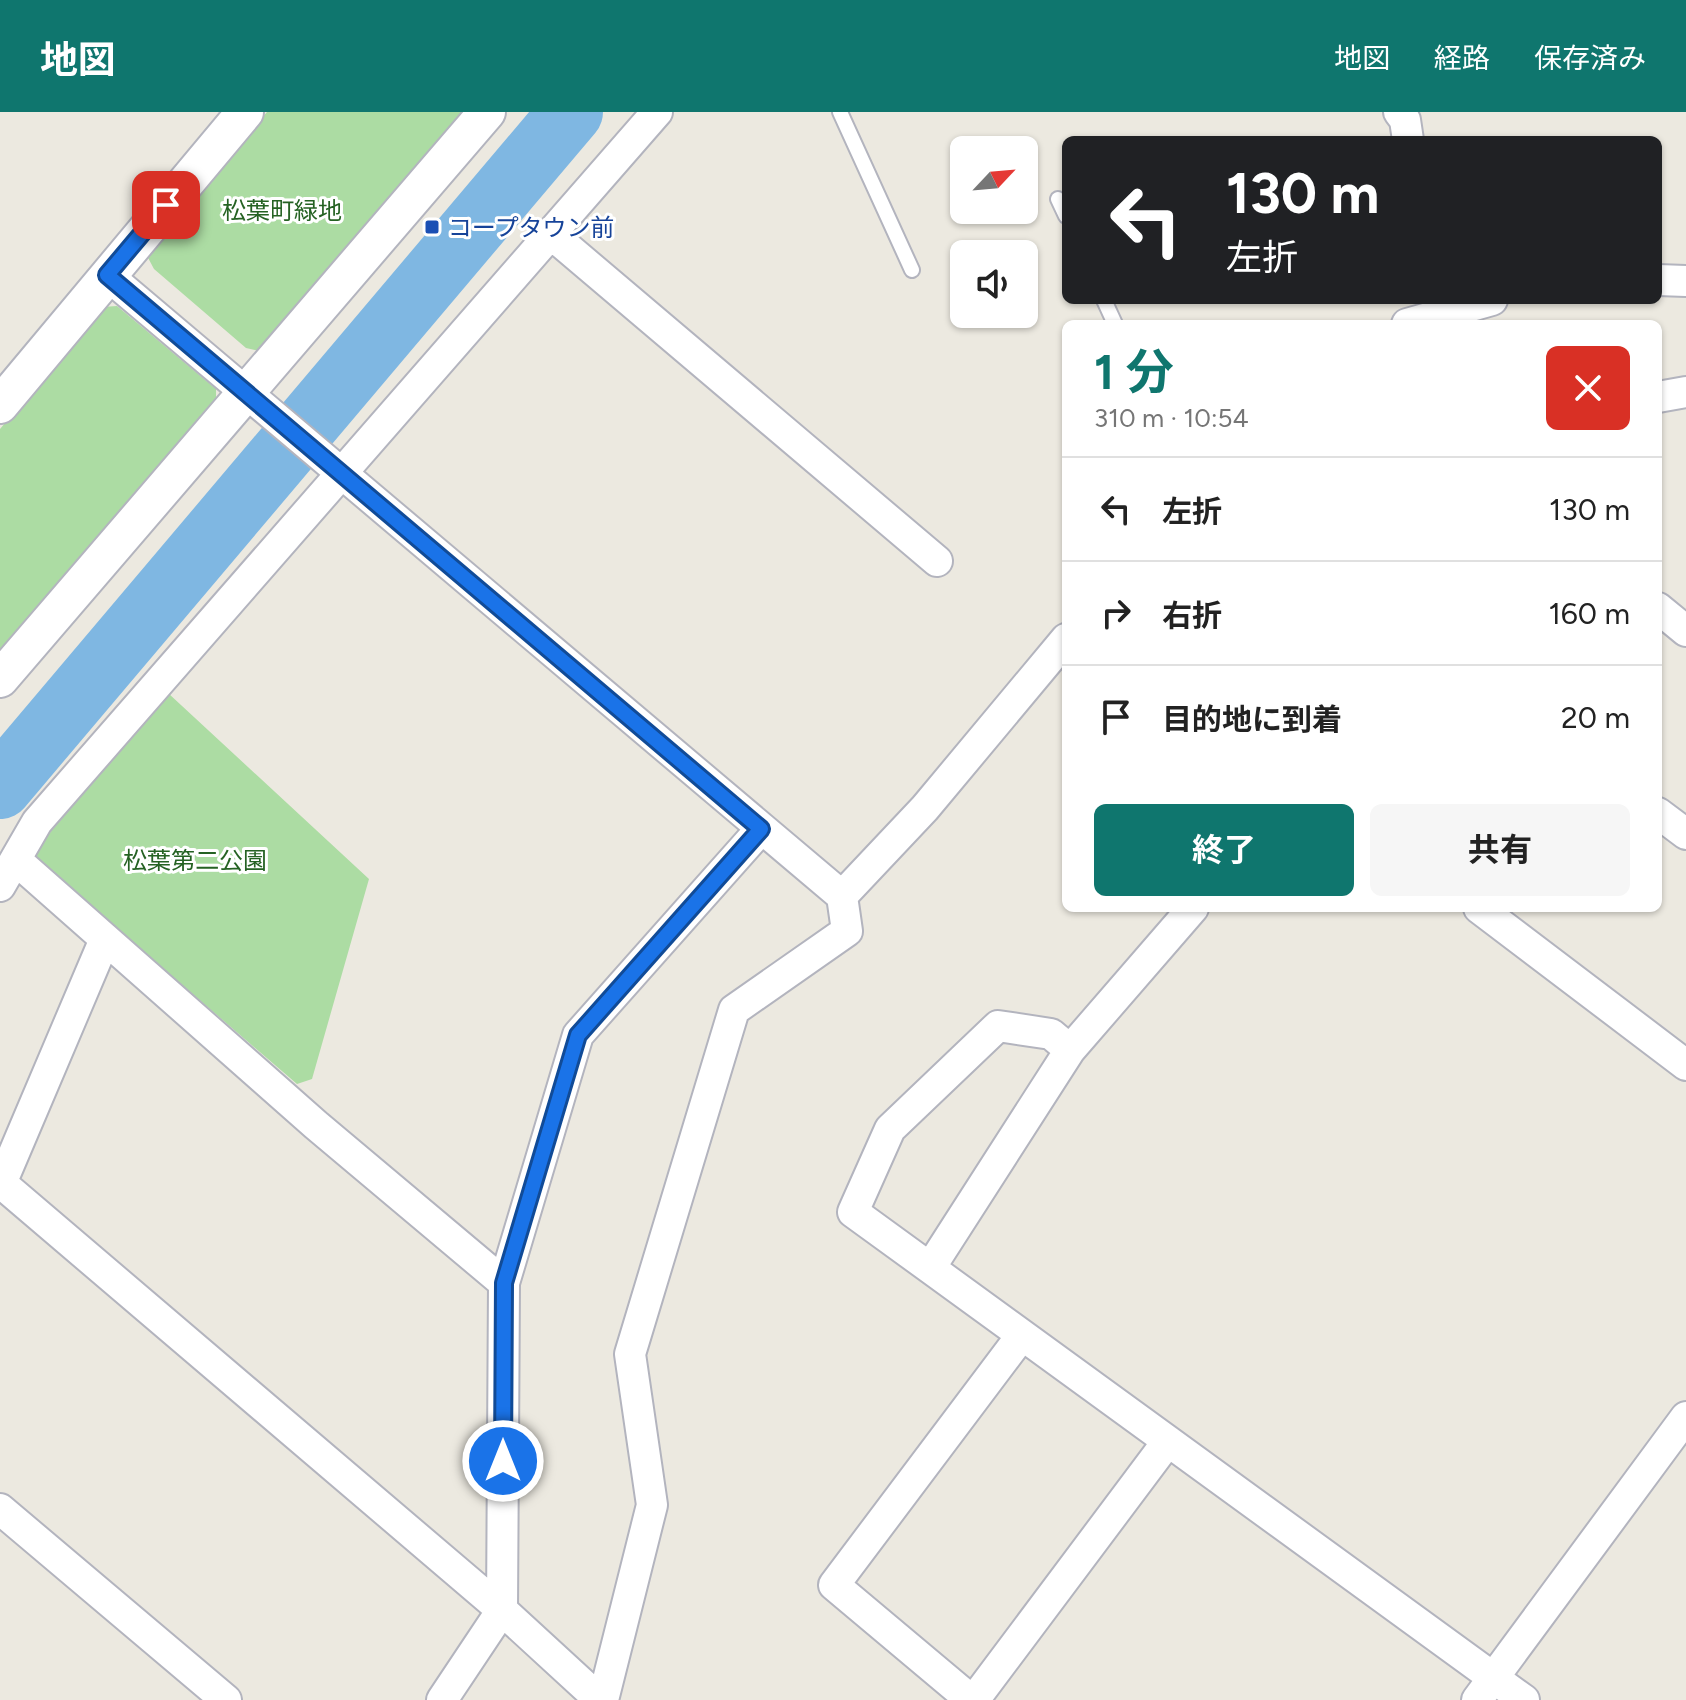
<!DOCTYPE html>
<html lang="ja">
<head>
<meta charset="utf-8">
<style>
	:root { --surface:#fff; --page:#f6f6f6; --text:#222; --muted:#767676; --line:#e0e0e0; --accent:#0f766e }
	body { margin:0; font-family:Figtree,"Noto Sans JP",sans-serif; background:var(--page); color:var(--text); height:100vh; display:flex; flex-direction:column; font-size:30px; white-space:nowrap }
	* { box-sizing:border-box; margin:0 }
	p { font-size:26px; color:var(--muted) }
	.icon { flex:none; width:44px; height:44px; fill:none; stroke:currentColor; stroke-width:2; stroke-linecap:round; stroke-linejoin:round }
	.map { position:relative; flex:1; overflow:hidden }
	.details { position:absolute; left:1062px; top:208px; width:600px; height:592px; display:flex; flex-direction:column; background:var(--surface); border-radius:12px; box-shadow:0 2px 6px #0004 }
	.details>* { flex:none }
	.hud { position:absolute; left:1062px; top:24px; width:600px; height:168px; border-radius:12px; box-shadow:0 2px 6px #0004; background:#202124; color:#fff; overflow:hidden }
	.needle { width:52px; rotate:64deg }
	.tools { position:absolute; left:950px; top:24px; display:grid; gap:16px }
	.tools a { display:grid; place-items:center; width:88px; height:88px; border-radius:12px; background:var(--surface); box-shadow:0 2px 6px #0004; font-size:40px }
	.pin { position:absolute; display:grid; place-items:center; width:68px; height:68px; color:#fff; margin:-34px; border-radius:16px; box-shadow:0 4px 12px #0006 }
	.me { position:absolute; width:88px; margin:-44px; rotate:0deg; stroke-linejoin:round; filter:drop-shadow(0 0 6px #0008) }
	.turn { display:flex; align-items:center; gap:28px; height:168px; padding:0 32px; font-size:36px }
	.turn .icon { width:104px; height:104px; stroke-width:2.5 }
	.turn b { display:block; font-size:56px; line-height:68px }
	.round { display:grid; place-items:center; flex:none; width:84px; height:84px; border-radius:12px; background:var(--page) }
	.head { display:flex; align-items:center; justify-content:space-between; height:136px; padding:0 32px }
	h1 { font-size:48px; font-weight:700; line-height:60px; color:var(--accent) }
	.primary-button { display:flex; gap:16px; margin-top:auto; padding:16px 32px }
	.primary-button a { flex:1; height:92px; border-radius:12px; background:var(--accent); color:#fff; font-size:32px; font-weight:700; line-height:92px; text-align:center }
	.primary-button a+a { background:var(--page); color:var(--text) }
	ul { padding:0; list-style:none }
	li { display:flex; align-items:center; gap:24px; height:104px; padding:0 32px; border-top:2px solid var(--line) }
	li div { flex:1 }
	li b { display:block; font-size:30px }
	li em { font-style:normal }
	header { display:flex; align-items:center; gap:48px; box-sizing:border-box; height:112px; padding:0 40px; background:var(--accent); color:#fff }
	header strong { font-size:38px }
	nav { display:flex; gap:44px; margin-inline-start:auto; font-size:28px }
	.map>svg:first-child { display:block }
	.green { fill:#acdca3 }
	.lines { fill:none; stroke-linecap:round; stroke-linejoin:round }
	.river { stroke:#7fb7e2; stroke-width:64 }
	.service-casing { stroke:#b3b4be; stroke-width:18 }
	.minor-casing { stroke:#b3b4be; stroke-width:34 }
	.tertiary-casing { stroke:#b3b4be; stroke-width:40 }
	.service { stroke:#fff; stroke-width:14 }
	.minor { stroke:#fff; stroke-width:30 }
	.tertiary { stroke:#fff; stroke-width:36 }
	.route-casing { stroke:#114b97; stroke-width:20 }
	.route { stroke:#1a73e8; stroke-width:14 }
	.transit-dot { fill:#1a4fb4; stroke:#fff; stroke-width:3 }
	.labels { text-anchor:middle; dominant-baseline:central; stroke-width:6; stroke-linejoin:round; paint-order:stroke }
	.park-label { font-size:24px; fill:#256223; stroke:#fff }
	.transit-label { font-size:24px; fill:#164399; stroke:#fff; text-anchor:start }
</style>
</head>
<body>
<header>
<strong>地図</strong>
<nav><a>地図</a><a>経路</a><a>保存済み</a></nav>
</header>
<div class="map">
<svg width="1686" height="1588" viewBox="0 0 1686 1588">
	<rect width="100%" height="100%" fill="#ece9e0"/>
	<path class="green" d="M267,0H465L260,239L246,236L154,157L146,142Z
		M117,194L216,277V291L0,544V317L102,195Z
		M168,581L369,767L312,967L297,972L31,743Z"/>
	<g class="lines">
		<path class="river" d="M0,675L571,0"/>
		<g class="service-casing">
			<path id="service" d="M840,0L912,158
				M1058,87L1066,104
				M1104,188L1115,212"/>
		</g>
		<g class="minor-casing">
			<path id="minor" d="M1399,0L1405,8L1408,28
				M550,121L937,449
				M107,163L842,784L925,696L1066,527
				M1658,168L1686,169
				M1407,212L1492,188
				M1658,285L1686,280
				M1658,496L1686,519
				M1658,701L1686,722
				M17,749L316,1013L504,1171
				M0,774L37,710L657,0
				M1479,796L1686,953
				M1070,938L1051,922L998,914L890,1017L853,1100L1524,1588
				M1,1071L502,1498L600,1588
				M0,1074L105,827
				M930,1156L1070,938L1193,796
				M0,1397L226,1588
				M442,1588L502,1498L504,1171L578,923L761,717
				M603,1588L652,1393L630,1242L734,898L847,819L842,784
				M971,1588L834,1473L1022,1223
				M974,1588L1168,1329
				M1477,1588L1686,1305"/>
		</g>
		<g class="tertiary-casing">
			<path id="tertiary" d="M0,293L245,0
				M0,567L487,0"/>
		</g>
		<use href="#service" class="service"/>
		<use href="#minor" class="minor"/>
		<use href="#tertiary" class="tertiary"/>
	</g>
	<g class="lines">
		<g class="route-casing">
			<path id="route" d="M166,93L107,163L761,717L578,923L504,1171L503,1349"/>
		</g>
		<use href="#route" class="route"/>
	</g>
	<rect class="transit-dot" x="424" y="107" width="16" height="16" rx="4"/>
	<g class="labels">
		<g class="park-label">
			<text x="282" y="98">松葉町緑地</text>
			<text x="195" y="748">松葉第二公園</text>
		</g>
		<g class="transit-label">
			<text x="448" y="115">コープタウン前</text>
		</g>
	</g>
</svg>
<div class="tools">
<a><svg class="needle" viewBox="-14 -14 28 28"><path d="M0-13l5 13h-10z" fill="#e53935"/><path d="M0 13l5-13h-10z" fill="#767676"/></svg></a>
<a><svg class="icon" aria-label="sound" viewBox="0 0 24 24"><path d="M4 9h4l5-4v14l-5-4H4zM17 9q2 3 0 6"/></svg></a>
</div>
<div class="pin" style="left:166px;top:93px;background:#d93025"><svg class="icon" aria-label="arrive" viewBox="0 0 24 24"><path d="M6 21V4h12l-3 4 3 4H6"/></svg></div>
<svg class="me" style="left:503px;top:1349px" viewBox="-20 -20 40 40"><circle r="17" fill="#1a73e8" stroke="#fff" stroke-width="3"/><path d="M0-11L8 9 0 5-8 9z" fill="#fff"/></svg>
<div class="hud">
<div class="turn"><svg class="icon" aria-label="left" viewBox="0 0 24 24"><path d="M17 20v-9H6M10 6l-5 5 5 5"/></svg><div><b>130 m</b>左折</div></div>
</div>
<section class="details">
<div class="head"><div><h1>1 分</h1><p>310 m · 10:54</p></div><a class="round" style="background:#d93025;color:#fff"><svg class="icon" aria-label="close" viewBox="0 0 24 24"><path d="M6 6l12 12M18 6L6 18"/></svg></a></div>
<ul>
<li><svg class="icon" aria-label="left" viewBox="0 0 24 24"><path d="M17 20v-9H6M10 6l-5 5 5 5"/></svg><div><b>左折</b></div><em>130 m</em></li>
<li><svg class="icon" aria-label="right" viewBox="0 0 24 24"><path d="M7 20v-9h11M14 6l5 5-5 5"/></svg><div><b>右折</b></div><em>160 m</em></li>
<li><svg class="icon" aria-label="arrive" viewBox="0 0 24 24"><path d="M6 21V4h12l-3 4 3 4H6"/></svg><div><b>目的地に到着</b></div><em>20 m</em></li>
</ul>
<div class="primary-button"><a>終了</a><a>共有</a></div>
</section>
</div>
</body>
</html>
